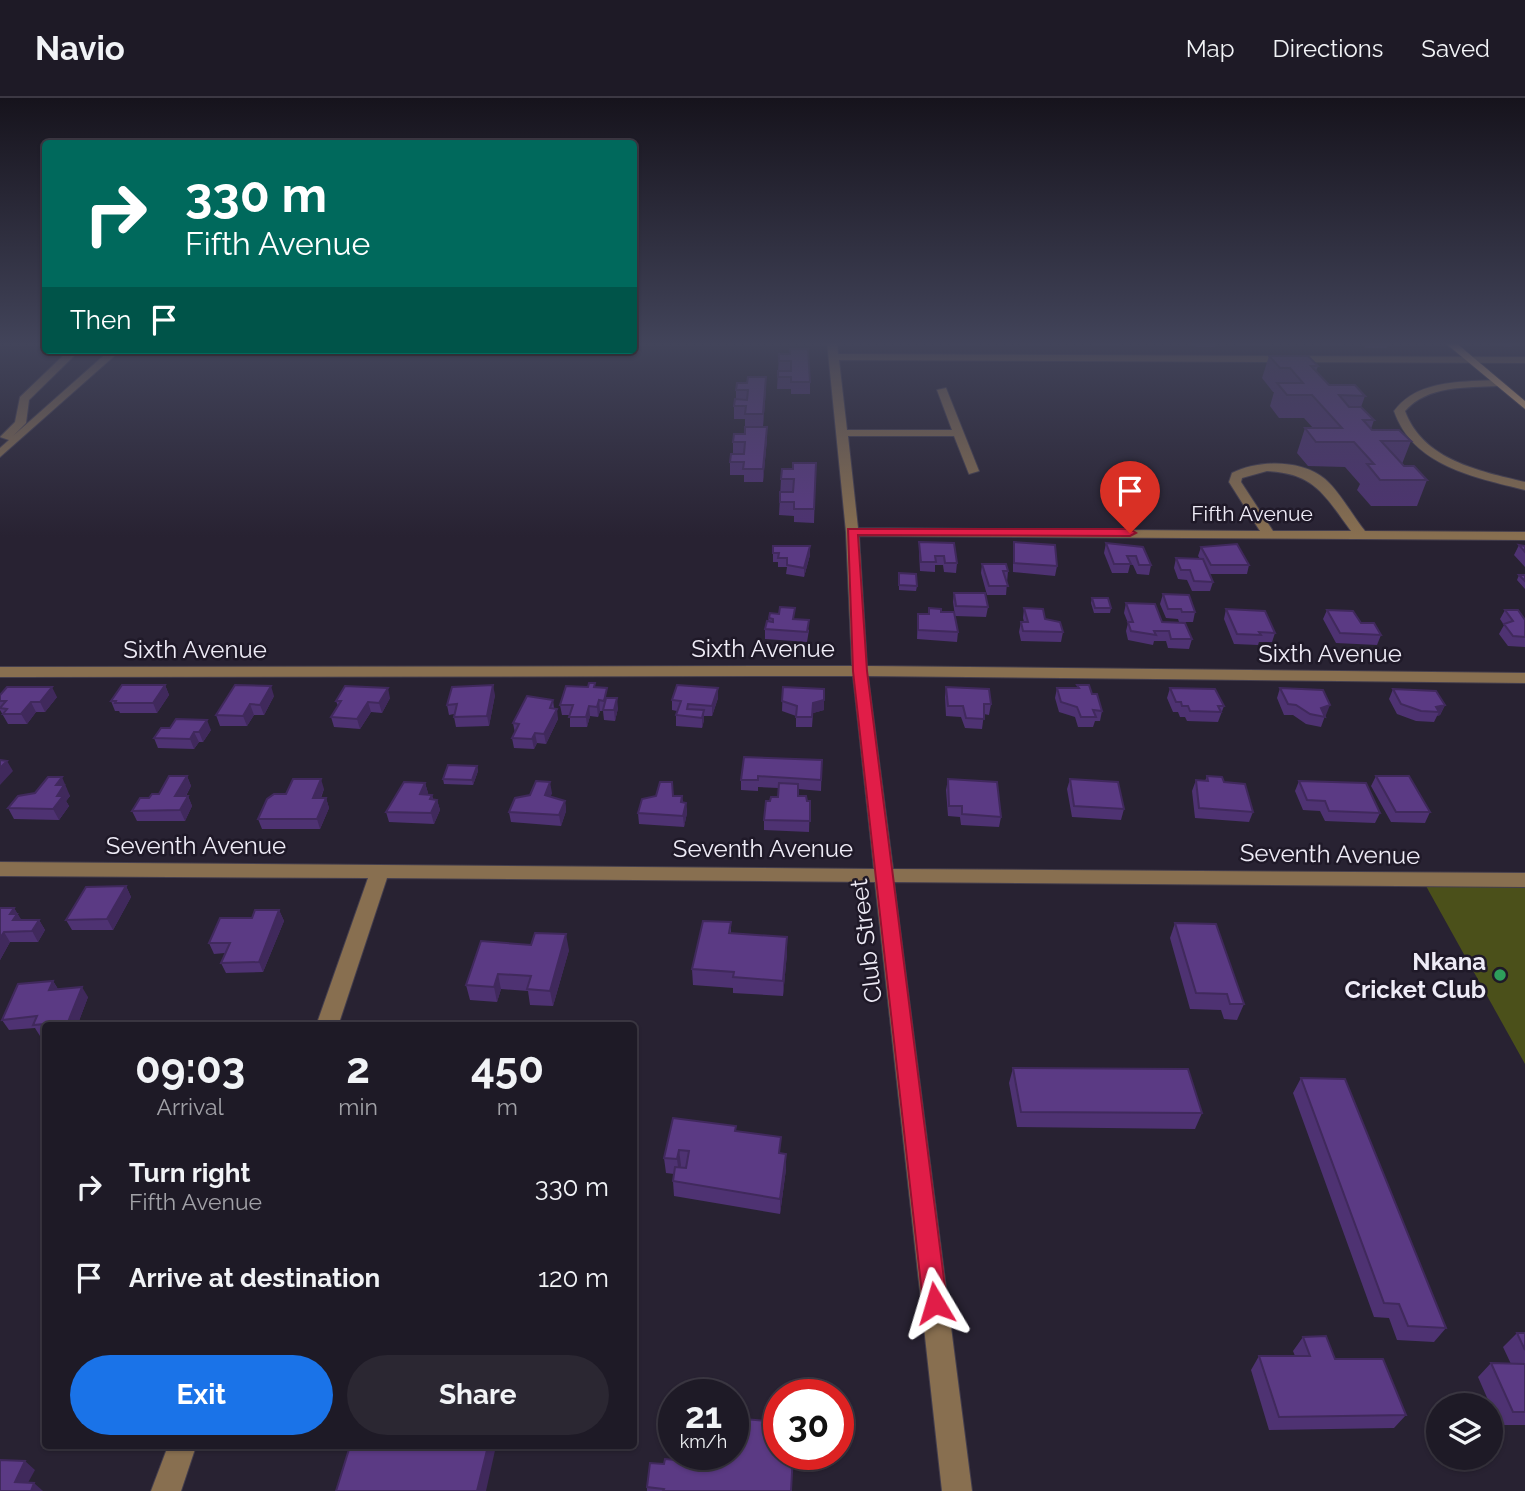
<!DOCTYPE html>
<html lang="en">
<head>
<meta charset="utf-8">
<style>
	:root { --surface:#1e1a26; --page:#2b2732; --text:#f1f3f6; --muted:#a1a1a7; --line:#3c3843; --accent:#1a73e8 }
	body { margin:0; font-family:Raleway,sans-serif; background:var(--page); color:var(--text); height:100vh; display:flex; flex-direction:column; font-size:26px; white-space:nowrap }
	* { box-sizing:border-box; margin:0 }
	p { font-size:23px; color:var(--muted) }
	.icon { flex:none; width:38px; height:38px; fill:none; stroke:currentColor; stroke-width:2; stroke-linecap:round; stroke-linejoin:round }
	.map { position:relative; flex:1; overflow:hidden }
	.drawer { position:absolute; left:42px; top:924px; width:595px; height:427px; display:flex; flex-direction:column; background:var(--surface); border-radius:7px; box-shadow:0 2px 5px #0004,0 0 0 2px var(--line) }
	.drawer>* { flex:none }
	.hud { position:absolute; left:42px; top:42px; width:595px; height:214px; border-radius:7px; box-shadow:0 2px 5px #0004,0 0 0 2px var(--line); background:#00695c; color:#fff; overflow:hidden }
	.buttons { position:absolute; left:1426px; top:1295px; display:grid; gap:14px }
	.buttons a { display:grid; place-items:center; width:77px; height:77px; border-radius:50%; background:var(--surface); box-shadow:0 2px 5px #0004,0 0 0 2px var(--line); font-size:35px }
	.speed { position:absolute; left:658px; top:1281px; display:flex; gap:14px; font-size:35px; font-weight:700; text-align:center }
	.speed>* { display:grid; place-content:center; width:91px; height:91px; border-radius:50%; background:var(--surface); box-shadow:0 2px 5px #0004,0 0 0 2px var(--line); line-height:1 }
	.speed small { font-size:18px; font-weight:400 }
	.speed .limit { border:10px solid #d22; background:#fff; color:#111 }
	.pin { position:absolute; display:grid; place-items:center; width:60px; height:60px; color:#fff; margin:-72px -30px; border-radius:50% 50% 50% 0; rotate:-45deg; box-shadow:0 0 7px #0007 }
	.pin .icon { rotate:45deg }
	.me { position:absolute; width:77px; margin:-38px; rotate:353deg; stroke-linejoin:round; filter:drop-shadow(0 0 5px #0008) }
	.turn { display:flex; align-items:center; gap:24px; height:147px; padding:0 28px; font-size:32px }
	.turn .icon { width:91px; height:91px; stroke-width:2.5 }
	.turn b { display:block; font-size:49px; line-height:60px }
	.then { display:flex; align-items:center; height:66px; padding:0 28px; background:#0003; gap:14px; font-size:26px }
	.eta { display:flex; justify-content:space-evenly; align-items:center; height:119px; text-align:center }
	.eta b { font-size:42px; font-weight:700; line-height:49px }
	.action { display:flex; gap:14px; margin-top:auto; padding:14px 28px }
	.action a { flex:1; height:80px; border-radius:42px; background:var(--accent); color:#fff; font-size:28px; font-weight:700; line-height:80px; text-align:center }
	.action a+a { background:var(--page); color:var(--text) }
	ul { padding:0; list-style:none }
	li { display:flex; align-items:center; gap:21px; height:91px; padding:0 28px }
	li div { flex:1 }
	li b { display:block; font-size:26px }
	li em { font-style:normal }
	header { display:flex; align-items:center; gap:42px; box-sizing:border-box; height:98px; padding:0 35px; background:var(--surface); border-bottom:2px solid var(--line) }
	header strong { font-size:33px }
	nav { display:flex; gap:38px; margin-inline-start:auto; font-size:24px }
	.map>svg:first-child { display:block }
	.green { fill:#4b501a }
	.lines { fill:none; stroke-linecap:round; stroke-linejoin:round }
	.minor-casing { stroke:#443e4d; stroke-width:2 }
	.major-casing { stroke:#443e4d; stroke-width:2 }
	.minor { fill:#886f50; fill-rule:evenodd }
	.major { fill:#ecb976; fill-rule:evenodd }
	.wall { fill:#4e3272 }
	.shaded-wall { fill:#40295c }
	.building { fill:#5b3a84; stroke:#40295c; stroke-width:2 }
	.route { fill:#e11d48; stroke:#92132f; stroke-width:2 }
	.leisure-dot { fill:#2e9e5b; stroke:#1f1928; stroke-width:2.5 }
	.labels { text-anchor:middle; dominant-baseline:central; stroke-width:5; stroke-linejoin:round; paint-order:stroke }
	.far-street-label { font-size:21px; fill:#eeebf6; stroke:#1f1928 }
	.street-label { font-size:24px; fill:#eeebf6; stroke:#1f1928 }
	.poi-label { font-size:24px; font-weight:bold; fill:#eeebf6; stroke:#1f1928; text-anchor:end }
</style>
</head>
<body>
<header>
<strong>Navio</strong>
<nav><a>Map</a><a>Directions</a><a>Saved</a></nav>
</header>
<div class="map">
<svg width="1525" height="1393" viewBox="0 0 1525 1393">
	<rect width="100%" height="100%" fill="#282232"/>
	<path class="green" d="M1426,788H1525V966Z"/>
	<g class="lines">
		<g class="minor-casing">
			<path id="minor" d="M827,244H837L838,256L1525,259V265L839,262L847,332H952L937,292L946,290L979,373L969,376L954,338H848L858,430L1260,433L1229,384L1232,375C1258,362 1301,361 1325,381C1340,394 1352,417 1365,433L1525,434V442L859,438L867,568L1525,575V585L868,578L893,771L1525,775V789L894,784L972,1393H942L875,784L387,780L338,928H316L368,780L0,778V764L874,771L853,578L0,579V569L852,568L846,434ZM1267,373C1315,375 1325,398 1351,433H1273L1241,384L1242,380Z
				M69,252H80L29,302L26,325L13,338L110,252H121L0,359V350L9,342L0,339L15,324L20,299Z
				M1472,283L1498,282L1503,285L1498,288C1465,290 1428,287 1405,313C1423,362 1479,373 1525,384V392C1474,379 1413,368 1394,313C1413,288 1442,285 1472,283Z
				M168,1348H196L181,1393H151Z"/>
		</g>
		<g class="major-casing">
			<path id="major" d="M1444,244H1455L1525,303V311Z"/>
		</g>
		<use href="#minor" class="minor"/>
		<use href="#major" class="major"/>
	</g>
	<path class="wall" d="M947,244H974V247L947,246Z
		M1020,244H1047V247L1020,246Z
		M1093,244H1120V247H1094Z
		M1190,244H1216L1215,249H1196Z
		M1238,244H1270L1269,248L1241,247Z
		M1313,244H1341L1340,247L1314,246Z
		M1361,244H1389L1387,250H1366Z
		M1489,244H1514L1512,249L1495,248Z
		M779,256H790L810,284V296H791V291H777Z
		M1269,258L1318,268L1316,273L1329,287L1365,298L1361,309L1374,322L1371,331L1372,332L1411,343L1402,366L1427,382L1417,408H1371L1357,392L1360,386L1345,369L1308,368L1297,355L1305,330H1313L1304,320H1279L1270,308L1274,294H1273L1262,280Z
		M766,291L763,328H745V321H734V308L736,302V292Z
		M767,341L763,384H744V377H730V364L733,356V344Z
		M816,365L814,425L794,424V418L779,417L781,381L793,371Z
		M919,444L957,465L956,475L944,474L943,467H935V474L920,473L919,454Z
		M1014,444L1057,468L1055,478L1013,474V453Z
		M1106,445L1143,449L1151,467L1149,477L1137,476L1133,467H1130L1128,475H1112L1104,455Z
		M1519,447L1525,448V469L1514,457Z
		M773,448H810V457L804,479L786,476L787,469H778V464H773Z
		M1201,449L1249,467L1247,476H1210L1213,484L1210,493H1192L1187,482L1178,481L1174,470L1176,460L1200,461L1198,458Z
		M982,466L1008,473L1006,497H987L981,475Z
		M899,475L917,488L916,493L899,492Z
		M1519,477H1525V491L1517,482Z
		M954,495L988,509L986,519L955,518L953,504Z
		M1163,496L1195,514L1193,524H1179L1178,521L1166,520L1160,506Z
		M1092,500L1111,510L1110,515H1094L1091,505Z
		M1126,505L1192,541L1189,551L1168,550L1166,543H1154L1153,547L1128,542L1126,533L1128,525L1124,515Z
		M929,510L941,514L958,534L957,544L917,541L918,516H929Z
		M1024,510L1045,521L1063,534L1061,544L1021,543L1019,534L1021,524H1024L1023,520Z
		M1226,511L1275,535L1272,544H1259L1258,547L1234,546L1224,521Z
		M1327,512L1361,525L1381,537L1377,547L1336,545L1323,521Z
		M1505,512L1525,522V549L1508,548L1499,536L1504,527L1500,521Z
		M769,520L795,521L809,532L807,544L765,541V531Z
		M165,587L169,597L157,615H120L119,613H115L111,603Z
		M1077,587L1092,596L1102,613L1100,623H1095L1093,629H1078L1075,619L1059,614L1055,600L1057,590H1077Z
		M596,589L618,610L615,623L604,622L603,613H600L598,619L590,618L587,629H570V617H562L560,607Z
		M783,589L824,612L813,615L812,629H796V618L782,613Z
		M946,589L991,606L989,617L984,616L982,631L965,630L961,619L946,618L945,599Z
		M718,590V600L712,618H704V622L702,630L676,628V617L677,613L672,612V602Z
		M1170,590L1224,608L1218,624L1187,623L1185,619H1180L1178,614H1173L1167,600Z
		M1280,590L1326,617L1325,618L1321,629L1306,626L1293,617H1284L1277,600Z
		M1393,591L1445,607L1440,617L1437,618L1434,624L1416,623L1397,616L1389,601Z
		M0,597L57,599L45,614H36L27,626H8L0,612Z
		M495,597L489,628L456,629L454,619V616L449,617L447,607Z
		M274,598L264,617H254L247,628H220L216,617Z
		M390,600L382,615L371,614L360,631L334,629L331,619L338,608L336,603Z
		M553,602L554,610L558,621L546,646L537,645L534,651L514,650L512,640L515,635L513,625Z
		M211,632L203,644H199L194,651L158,650L154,640Z
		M822,662L821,693L798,691V698L807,703H810L809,734L764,732V722L770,703L778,699V690L758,689V693L741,692V682Z
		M477,668L478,673L473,687L444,686L443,681Z
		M187,678L191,688L186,698H188L192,708L185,723H137L132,713L149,700L159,696Z
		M1207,678L1224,684L1253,714L1249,724L1195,720L1192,693L1196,682L1205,683Z
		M1376,678L1430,714L1425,725L1391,724L1371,688Z
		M948,681L1001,719L999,729L961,727L960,719L948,718L946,692Z
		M1070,681L1124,711L1121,722L1072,719L1067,691Z
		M1299,683L1380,715L1375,725L1325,723L1320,713L1303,712L1295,693Z
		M425,685L428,695L427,696L432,697L433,701L437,702L440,712L434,726L389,724L386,714Z
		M67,690L66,691L70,698L66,703L69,708L59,722L14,721L8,710Z
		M324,691L321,700H326L329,710L320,731H262L258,721L286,696Z
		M552,695L550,699L565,703L566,713L561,728L511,724L509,714L530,697Z
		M673,698H682L683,705H686L687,715L684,729L639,726L638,715Z
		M126,788L131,799L113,832H72L66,822Z
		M0,810H14L21,822H39L45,832L38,844H10L0,862Z
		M279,812L284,823L263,874L226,875L221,865L225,855L214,856L209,845L252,820Z
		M731,824V835L787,855L783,898L733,895V890L693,887L692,871Z
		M1175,825L1244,906L1237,922L1224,921L1221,912L1190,911L1170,840Z
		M569,852L553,908L530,907L528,893L501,891L497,904L470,902L466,887Z
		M53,883L58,891L88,899L77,928H46V937L40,938L35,930L9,932L2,922Z
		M1013,970L1202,1015L1195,1031L1017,1029L1009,985Z
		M1301,980L1446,1230L1434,1244L1397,1242L1389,1220L1374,1219L1293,995Z
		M673,1020L736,1028V1033L781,1055L786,1056V1071L780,1116L674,1098L673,1083L674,1076L666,1075L664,1060Z
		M1517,1235H1525V1327H1499L1478,1279L1491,1265L1511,1266L1503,1249Z
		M1303,1239L1335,1261L1406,1317L1394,1330L1269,1332L1251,1272L1259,1258H1295L1293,1253Z
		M767,1338L791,1393H647V1389L664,1366L697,1364Z"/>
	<path class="shaded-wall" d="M766,279V291L763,328V316Z
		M767,329V341L763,384V371Z
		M810,448V457L804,479V470Z
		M165,587L169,597L157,615L153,605Z
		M493,587L495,597L489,628L487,618Z
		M271,588L274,598L264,617L260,607Z
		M52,589L57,599L45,614L40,604Z
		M388,590L390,600L382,615L379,605Z
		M718,590V600L712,618V608Z
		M617,600L618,610L615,623L614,612Z
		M599,602L600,613L598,619L597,609Z
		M824,602V612L813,615V605Z
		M31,604L36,614L27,626L21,616Z
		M368,604L371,614L360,631L357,621Z
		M250,606L254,617L247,628L243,618Z
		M1330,607L1326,617L1323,618L1321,610Z
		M1445,607L1440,617L1437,618L1439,614L1436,609Z
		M589,608L590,618L587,629L586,619Z
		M557,611L558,621L546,646L544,636Z
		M704,612V622L702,630V620Z
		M207,622L211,632L203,644L199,634Z
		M194,634L199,644L194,651L190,641Z
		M535,635L537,645L534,651L532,641Z
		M7,663L13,673L0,687V670Z
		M477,668L478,673L473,687L472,682Z
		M187,678L191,688L180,708L175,698Z
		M62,679L70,698L66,703L69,708L59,722L53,711L57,698L56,687Z
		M321,681L324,691L316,710L313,700Z
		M550,684L552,695L547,708L545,697Z
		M425,685L428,695L423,706L420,696Z
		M188,698L192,708L185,723L180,712Z
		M326,700L329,710L320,731L317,721Z
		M437,702L440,712L434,726L431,715Z
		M565,703L566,713L561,728L559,717Z
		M686,705L687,715L684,729L683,718Z
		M126,788L131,799L113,832L107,821Z
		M14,810L24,826L19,833L10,816Z
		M279,812L284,823L263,874L259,864Z
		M39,822L45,832L38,844L32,833Z
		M4,834L10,844L0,862V840Z
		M566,836L569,852L553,908L550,893Z
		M787,839V855L783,898V883Z
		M498,876L501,891L497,904L494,889Z
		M53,883L59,893L49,892Z
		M82,889L88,899L77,928H71L68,924Z
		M679,1052L681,1067L679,1077L677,1061Z
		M786,1056V1071L780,1116V1101Z
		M488,1348H496L486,1393H477Z
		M25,1363L35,1372L24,1392L15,1384Z
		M34,1385L43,1393H31Z"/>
	<path class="building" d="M790,251H808L810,284H791V279H778V273H791V263H779V256H790Z
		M1269,258H1308L1318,268H1311L1329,287H1355L1365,298L1339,297L1349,309H1361L1374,322H1363L1372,332H1399L1411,343H1381L1404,368H1414L1427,382H1380L1367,366H1374L1354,344H1316L1305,330H1342L1312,297H1287L1277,285H1303L1290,270H1280Z
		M748,279H766L763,316H745L746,308H734L735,301L747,302L748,292H736L737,285H747Z
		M745,329H767L763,371H743L744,364H730L731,356H744L745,344H733L734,336H745Z
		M793,365H816L814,411H794V404H780V394H793L794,381H781L782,371H793Z
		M919,444L954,445L957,465H945L944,458H935L936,464H921Z
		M1014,444L1055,447L1057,468L1014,465Z
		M1106,445L1143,449L1151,467H1139L1136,458H1127L1131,466H1114Z
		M1237,446L1249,467H1211L1201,449Z
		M1519,447L1525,448V454Z
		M773,448H810L804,470L787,467V460H778L779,455H773Z
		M1176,460L1203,461L1213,484L1194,483L1190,472H1181Z
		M982,466H1006L1008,473H1003L1008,488H989Z
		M899,475L916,476L917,488L899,487Z
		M1519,477H1525V483Z
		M954,495H985L988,509L956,508Z
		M1163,496L1189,497L1195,514H1182L1181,511H1168Z
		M1092,500H1108L1111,510H1095Z
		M1126,505L1155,506L1162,524L1185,525L1192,541H1171L1169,533H1154L1156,537L1131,533L1128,524H1133Z
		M780,509L795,510L793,521L809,522L807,534L765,531L767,523L773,524V521L769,520L770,515L779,516Z
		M929,510L941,511V514H954L958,534L918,532V516H929Z
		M1024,510L1043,511L1045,521L1060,524L1063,534L1023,533L1021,524H1028Z
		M1226,511L1265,513L1275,535L1259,534L1261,537L1237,536Z
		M1327,512L1353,513L1361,525H1374L1381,537L1340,535Z
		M1505,512H1518L1525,522V539L1513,538L1504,526L1513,523Z
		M589,585H595L594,589L607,590L604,603L599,602L597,609L589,608L586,619H569L573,607H560L566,588L588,589Z
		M122,587H165L153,605H115L116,603H111Z
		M235,587L271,588L260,607L250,606L243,618L216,617Z
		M493,587L487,618L454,619L457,606L447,607L452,589Z
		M677,587L718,590L712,608L688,606L687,611L704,612L702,620L676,617L681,603L672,602Z
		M1077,587H1089L1092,596H1097L1102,613L1093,612L1096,619H1081L1077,609L1061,604L1057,590H1079Z
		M345,588L388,590L379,605L368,604L357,621L331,619L341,603H336Z
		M7,589H52L40,604H31L21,616H3L7,611L0,610L6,603H0V597Z
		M783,589L824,591V602L813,605L812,619H796L797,608L782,603Z
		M946,589L989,591L991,606H984V621L966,620L963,608H948Z
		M1170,590L1215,591L1224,608H1218L1221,614L1190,613L1188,608H1182L1181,604H1176Z
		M1280,590L1323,592L1330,607L1321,610L1325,619L1310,616L1296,607L1288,606Z
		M1393,591L1436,593L1445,607L1436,609L1439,614L1421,613L1401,606Z
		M527,598L553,602L550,610L557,611L544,636L535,635L532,641L512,640L519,626L513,625Z
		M606,600H617L614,612H603Z
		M176,621L207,622L199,634H194L190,641L154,640L161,630H170Z
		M744,659L822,662L821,682L758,678V682H741Z
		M0,662L7,663L0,670Z
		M448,667L477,668L472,682L443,681Z
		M169,678H187L175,698H188L180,712L132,713L140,700H149L152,696H159Z
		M1207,678L1222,679L1224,684L1245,686L1253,714L1199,710L1196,682L1208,683Z
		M1376,678H1409L1430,714H1396Z
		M48,679H62L56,687H64L57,698H63L53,711L8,710L18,698L35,695Z
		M293,681H321L313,700H326L317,721H258L267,701L274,696H286Z
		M948,681L997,684L1001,719L962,716V708H949Z
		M1070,681L1118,684L1124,711L1074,708Z
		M536,683L550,684L545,697L565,703L559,717L509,714L515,700L530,697Z
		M1299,683L1366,685L1380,715L1329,713L1325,703L1307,702Z
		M404,684L425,685L420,696L432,697L430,701L437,702L431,715L386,714Z
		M660,684H672L673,698H682L681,704L686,705L683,718L638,715L642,701L656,698Z
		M779,685L798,686V698H806L807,703H810V723L764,722L766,703H770L771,699H778Z
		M126,788L107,821L66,822L86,789Z
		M0,810H14L10,816H17L13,822H39L32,833L4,834L0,840Z
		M255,812H279L259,864L221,865L230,845H209L220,820H252Z
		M703,823L731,824L729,835L787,839L783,883L733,879L734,874L692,871Z
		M1175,825L1216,826L1244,906H1230L1227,896L1196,895Z
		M535,835L566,836L550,893L527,891L531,878L498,876L494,889L466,887L481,843L531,847Z
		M53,883L49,892L82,889L68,924L33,927L37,918L2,922L18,886Z
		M1013,970L1188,971L1202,1015L1021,1014Z
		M1301,980L1345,981L1446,1230L1408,1228L1399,1206L1384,1205Z
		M673,1020L736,1028L735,1033L781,1039L779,1055L786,1056L780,1101L673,1083L675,1069L686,1070L689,1053L679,1052L677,1061L664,1060Z
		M1517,1235H1525V1252Z
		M1326,1238L1335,1261H1383L1406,1317L1279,1319L1259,1258H1310L1303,1239Z
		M1491,1265L1525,1266V1314H1513Z
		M733,1320L767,1323L766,1337L779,1339V1356H793L791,1393H663L664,1391L647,1389L650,1365L664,1366L665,1361L697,1364V1356H733Z
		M350,1348H488L477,1393H336Z
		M0,1362L25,1363L15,1384L34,1385L31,1393H0Z"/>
	<linearGradient id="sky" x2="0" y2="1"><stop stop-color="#16131c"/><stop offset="0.56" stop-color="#42445a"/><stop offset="1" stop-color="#42445a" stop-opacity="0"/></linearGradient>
	<rect width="1525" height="439" fill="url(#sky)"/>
	<path class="route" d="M848,431H1130L1136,435L1130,438L858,437L867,573L947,1205L943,1213L935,1217L926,1213L923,1205L853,573Z"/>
	<circle class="leisure-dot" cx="1500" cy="877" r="7"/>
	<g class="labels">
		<g class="far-street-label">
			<text x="1252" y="415">Fifth Avenue</text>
		</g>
		<g class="street-label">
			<text x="763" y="550">Sixth Avenue</text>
			<text x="195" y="551">Sixth Avenue</text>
			<text x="1330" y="555">Sixth Avenue</text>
			<text x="196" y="747">Seventh Avenue</text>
			<text x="763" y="750">Seventh Avenue</text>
			<text transform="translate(1330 756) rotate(1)">Seventh Avenue</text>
			<text transform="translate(866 843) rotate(-97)">Club Street</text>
		</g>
		<g class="poi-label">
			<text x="1486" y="863">Nkana<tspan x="1486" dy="28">Cricket Club</tspan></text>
		</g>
	</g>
</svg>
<div class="buttons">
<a><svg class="icon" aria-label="layers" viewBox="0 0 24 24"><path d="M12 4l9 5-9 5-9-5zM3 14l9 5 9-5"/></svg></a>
</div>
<div class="speed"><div>21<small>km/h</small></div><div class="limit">30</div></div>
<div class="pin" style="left:1130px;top:435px;background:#d93025"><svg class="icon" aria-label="arrive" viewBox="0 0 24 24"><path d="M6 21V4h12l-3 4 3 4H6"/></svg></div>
<svg class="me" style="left:935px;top:1205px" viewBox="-20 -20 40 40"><path d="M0-17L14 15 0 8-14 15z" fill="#e11d48" stroke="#fff" stroke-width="4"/></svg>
<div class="hud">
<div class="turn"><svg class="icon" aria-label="right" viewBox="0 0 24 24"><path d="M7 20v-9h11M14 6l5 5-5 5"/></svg><div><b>330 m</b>Fifth Avenue</div></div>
<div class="then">Then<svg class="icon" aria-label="arrive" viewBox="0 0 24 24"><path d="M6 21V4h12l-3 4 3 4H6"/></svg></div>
</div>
<section class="drawer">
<div class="eta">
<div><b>09:03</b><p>Arrival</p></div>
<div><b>2</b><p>min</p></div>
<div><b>450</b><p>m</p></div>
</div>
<ul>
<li><svg class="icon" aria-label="right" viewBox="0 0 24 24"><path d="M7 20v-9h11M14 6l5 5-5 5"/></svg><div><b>Turn right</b><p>Fifth Avenue</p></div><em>330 m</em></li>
<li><svg class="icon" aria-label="arrive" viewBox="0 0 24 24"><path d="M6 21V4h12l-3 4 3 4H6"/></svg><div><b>Arrive at destination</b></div><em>120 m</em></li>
</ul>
<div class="action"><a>Exit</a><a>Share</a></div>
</section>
</div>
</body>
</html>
